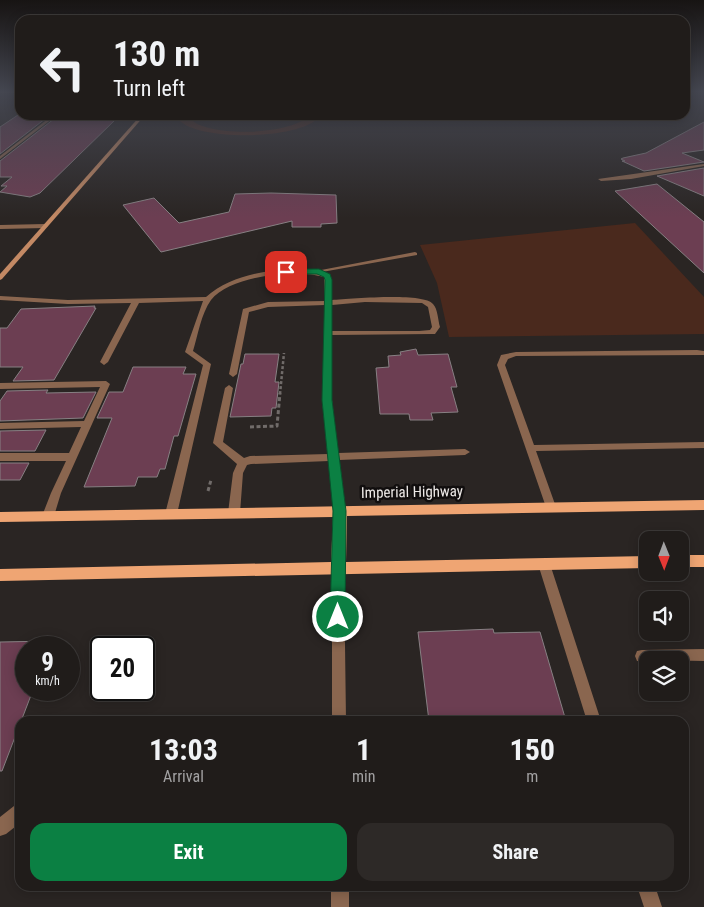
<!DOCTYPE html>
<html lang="en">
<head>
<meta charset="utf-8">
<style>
	:root { --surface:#201c1a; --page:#2d2927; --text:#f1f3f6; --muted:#a2a1a2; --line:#3d3a39; --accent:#0b8043 }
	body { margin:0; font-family:"Roboto Condensed",sans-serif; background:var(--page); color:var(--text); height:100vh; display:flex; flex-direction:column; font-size:19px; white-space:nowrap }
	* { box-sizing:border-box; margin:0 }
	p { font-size:16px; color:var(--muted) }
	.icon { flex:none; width:28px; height:28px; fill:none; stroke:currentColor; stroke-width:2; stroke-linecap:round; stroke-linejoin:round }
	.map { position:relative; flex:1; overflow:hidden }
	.side { position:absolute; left:15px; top:716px; width:674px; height:175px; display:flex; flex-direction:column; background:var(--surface); border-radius:15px; box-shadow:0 2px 12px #0003,0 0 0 1px var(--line) }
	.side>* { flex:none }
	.banner { position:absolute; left:15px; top:15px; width:675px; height:105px; border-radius:15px; box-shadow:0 2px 12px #0003,0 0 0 1px var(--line); background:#201c1a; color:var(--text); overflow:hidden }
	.needle { width:32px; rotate:179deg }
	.tools { position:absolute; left:639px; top:531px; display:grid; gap:10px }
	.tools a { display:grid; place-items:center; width:50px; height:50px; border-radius:10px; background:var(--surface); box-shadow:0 2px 12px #0003,0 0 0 1px var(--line); font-size:25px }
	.speed { position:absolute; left:15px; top:636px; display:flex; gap:10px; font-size:25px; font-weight:700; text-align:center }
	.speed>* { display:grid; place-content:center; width:65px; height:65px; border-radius:50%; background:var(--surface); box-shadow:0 2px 12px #0003,0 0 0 1px var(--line); line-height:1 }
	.speed small { font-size:12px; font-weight:400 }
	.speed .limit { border:2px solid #111; border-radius:8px; background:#fff; color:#111 }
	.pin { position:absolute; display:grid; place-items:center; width:42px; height:42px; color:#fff; margin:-21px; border-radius:10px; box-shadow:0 2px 8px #0006 }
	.me { position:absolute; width:55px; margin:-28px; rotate:0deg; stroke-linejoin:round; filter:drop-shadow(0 0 4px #0008) }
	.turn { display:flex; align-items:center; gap:18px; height:105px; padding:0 15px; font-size:22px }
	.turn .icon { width:65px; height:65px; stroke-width:2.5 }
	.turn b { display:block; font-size:35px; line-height:42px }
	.eta { display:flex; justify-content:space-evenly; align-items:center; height:85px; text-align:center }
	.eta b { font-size:30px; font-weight:700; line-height:35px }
	.cta { display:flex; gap:10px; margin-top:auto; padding:10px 15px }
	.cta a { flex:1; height:58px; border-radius:15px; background:var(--accent); color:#fff; font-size:20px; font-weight:700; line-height:58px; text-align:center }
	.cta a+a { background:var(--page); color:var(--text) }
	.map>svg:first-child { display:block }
	.green { fill:#4a291d }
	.building { fill:#6c3e52; stroke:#878083 }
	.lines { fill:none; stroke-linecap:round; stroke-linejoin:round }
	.path-far1 { stroke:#716c6a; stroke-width:2.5; stroke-dasharray:3 2; stroke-linecap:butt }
	.path { stroke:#716c6a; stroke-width:3; stroke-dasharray:4 2.5; stroke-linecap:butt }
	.service { fill:#8a664f; fill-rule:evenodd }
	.minor { fill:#8a664f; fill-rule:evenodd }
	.secondary { fill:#c38964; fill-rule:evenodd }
	.primary { fill:#efa573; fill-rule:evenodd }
	.route { fill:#0b8043; stroke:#07532c }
	.labels { text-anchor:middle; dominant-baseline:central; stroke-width:5; stroke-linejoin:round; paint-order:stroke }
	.street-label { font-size:15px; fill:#eeeae8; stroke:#110e0e }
</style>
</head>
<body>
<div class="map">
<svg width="704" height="907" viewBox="0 0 704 907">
	<rect width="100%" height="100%" fill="#2a2523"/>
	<path class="green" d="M180,115H192L191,119C207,138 295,135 309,115H321C305,140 199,142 179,120Z
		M199,115H300V119H196Z
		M635,223L704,297V334L449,337L437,283L420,245Z"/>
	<path class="building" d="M18,115H50L0,154V127Z
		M59,115H118L112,120H115L40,193L30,197L0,192L7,186H1L12,177H0V161Z
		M704,122V150L682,153L704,162L644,171L622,161H625L621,159L623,158L646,153Z
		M704,168V196L657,176Z
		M657,184L704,222V273L615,191Z
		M271,193L336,195L337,223L321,224V227H292V221L161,252L123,205L154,198L179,223L229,212L235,194Z
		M95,306L94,308H96L54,380L13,381L23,367H0V328H7L21,309Z
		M416,349L418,355L448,354L457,387H451L458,412L431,413L433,420H410L409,414H380L376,368L389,367L388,356L401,355L400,352Z
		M245,354H279L275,382H279L276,408H272L271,416L230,417L241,364H243Z
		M133,367H186L183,374H196L178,436H174L165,469H160L157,477H138L135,486L84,487L112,418H97L109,392H123Z
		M48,390L46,393L96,392L83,418L0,421V401L7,391Z
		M46,430L35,451H0V431Z
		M0,463H29L20,480H0Z
		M493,629L494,633L540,632L566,721H429L418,632Z
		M51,641L49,648H26V690H33L2,771H0V642Z"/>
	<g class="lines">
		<path class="path-far1" d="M280,394L284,353"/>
		<path class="path" d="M250,427L277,426L280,393
			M208,491L211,480"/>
		<path class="service" d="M0,225L45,224L48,226L45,228L0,229Z
			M415,252L417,253V255L322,272L329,275L332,280V300C350,299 423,292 433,304C438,309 438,321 440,327L435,334H432L332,335V400L338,453L465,449L470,452L465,455L339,460L346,511L344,514H336L334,511L329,461L251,464L247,465L243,473L240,513L238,516H230L228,513L233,473L237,464L213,443L225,388L229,385L233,388L223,442L244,458L250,456L328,454L322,400L325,305L268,307L249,312L237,374L233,377L229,374L243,309L268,302L325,301L324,277C296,269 231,275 211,300C201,314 198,335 193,351L211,364L177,514L175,517L171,518L167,517L165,514L203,365L185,352L203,301L139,303L108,362L104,365L100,362L131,303L68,304L0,300V296L68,300L206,297C234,272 280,267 316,271ZM365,302L422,303L428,307L432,327L430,330L419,331H332V305Z
			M697,350L704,351V355L516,356L508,359L505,365L534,445L704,442V448L536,451L556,507L555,510H547L497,365L501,355L516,352Z
			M106,381L110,384L61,493L54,516L52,519L48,520L44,519L42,516L51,493L66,461H0V453H69L81,427L0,429V423L84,421L100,387L0,389V383Z
			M544,559L548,560L550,564L601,721H587L538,564L540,560Z
			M338,563L342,564L344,568L346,721H332V568L334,564Z
			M704,649V661L648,660V662L637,661L635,656L637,651L642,650Z
			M20,804V823L6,834L0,836V817L14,806Z
			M331,886H349V907H331Z
			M637,886H655L662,907H644Z"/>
		<path class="minor" d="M0,91H20V93H0Z
			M53,115H57L0,159V156Z
			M704,164V166L631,179L601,181L598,179Z"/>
		<path class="secondary" d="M141,115H145L2,279L0,280V274Z"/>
		<path class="primary" d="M704,500V510L347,516L346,562L648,556V568L0,581V569L331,562L333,517L0,522V512Z
			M680,555H704V567H680Z"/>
	</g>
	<linearGradient id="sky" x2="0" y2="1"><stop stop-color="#171413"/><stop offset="0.42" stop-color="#444650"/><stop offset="1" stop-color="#444650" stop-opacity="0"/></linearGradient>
	<rect width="704" height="218" fill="url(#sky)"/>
	<path class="route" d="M319,269L330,274L332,280V400L346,511L345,617L343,621L338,623L332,621L330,617L333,511L322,400L325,280L324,277L317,274H286L282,272L286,269Z"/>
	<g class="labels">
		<g class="street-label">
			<text transform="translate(412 492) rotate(-1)">Imperial Highway</text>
		</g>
	</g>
</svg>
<div class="tools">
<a><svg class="needle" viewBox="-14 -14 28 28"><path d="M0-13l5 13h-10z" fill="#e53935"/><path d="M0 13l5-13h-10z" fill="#a2a1a2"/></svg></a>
<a><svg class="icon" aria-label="sound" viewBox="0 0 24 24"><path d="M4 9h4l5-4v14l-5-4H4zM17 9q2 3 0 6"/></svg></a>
<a><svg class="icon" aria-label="layers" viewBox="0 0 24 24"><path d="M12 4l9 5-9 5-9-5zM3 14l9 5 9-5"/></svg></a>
</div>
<div class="speed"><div>9<small>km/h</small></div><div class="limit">20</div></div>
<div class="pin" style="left:286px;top:272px;background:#d93025"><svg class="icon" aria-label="arrive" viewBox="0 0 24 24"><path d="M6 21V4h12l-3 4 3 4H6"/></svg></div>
<svg class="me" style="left:338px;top:617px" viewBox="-20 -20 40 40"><circle r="17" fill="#0b8043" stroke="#fff" stroke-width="3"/><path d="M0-11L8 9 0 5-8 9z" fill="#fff"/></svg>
<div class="banner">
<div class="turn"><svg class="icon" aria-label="left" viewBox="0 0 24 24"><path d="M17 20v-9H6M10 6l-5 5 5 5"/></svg><div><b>130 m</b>Turn left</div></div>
</div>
<section class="side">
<div class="eta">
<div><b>13:03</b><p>Arrival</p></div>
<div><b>1</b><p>min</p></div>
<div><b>150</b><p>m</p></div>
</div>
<div class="cta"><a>Exit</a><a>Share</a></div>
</section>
</div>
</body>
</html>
